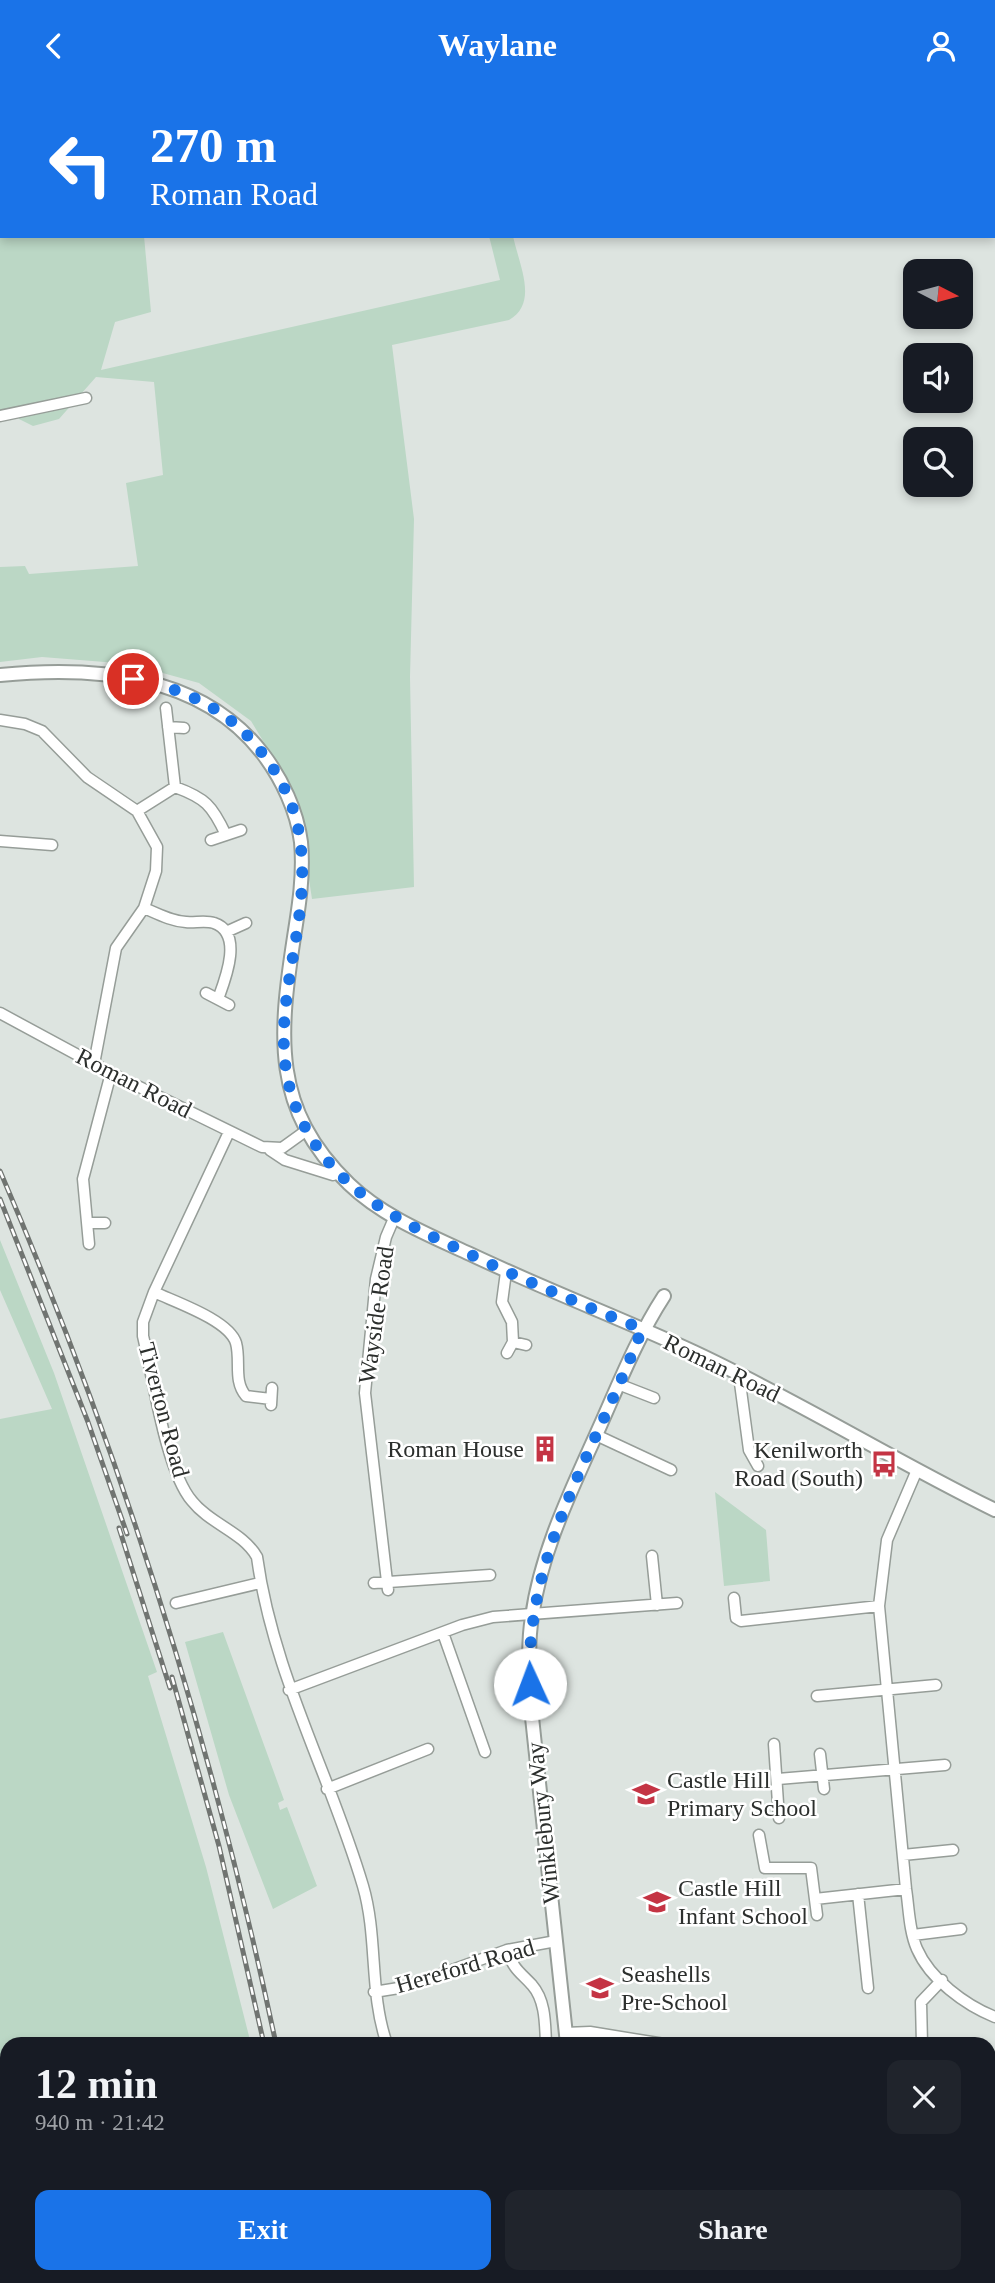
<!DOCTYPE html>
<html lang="en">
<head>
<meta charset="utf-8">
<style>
	:root { --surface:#171b24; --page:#20242c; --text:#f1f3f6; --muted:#9ea1a6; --accent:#1a73e8 }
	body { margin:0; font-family:Georgia,serif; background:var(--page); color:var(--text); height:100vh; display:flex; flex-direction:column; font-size:26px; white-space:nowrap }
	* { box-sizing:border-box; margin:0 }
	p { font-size:23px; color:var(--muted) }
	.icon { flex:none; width:38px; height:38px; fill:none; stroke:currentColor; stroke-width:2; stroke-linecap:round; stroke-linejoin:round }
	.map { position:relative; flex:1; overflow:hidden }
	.sheet { position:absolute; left:0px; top:1946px; width:996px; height:247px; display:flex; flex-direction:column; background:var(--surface); border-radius:21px 21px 0 0; box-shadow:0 4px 10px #0003 }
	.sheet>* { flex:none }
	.top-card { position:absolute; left:0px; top:0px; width:996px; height:147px; box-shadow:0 4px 10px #0003; background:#1a73e8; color:#fff; overflow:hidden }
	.needle { width:46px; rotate:96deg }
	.tools { position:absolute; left:903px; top:168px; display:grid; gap:14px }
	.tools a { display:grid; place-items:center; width:70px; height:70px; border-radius:14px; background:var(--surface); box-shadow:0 4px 10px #0003; font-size:35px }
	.pin { position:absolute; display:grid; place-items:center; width:60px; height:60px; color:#fff; margin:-30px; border:4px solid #fff; border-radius:50%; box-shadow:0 2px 7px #0007 }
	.me { position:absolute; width:77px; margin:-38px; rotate:358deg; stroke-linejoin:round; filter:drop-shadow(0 0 5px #0008) }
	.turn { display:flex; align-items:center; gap:24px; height:147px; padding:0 35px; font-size:32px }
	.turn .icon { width:91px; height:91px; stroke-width:2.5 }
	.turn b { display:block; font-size:49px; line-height:60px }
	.round { display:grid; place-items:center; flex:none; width:74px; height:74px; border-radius:14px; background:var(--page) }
	.overview { display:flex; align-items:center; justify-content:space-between; height:119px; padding:0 35px }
	h1 { font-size:42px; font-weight:600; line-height:52px }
	.button { display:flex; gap:14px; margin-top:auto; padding:14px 35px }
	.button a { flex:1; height:80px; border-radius:14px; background:var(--accent); color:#fff; font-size:28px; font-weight:600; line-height:80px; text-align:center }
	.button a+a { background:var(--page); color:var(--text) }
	header { display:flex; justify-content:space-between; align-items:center; height:91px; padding:0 35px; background:var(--accent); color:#fff; font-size:32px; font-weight:600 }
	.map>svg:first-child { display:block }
	.green { fill:#bbd7c5 }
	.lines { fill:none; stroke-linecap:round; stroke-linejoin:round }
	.minor-casing { stroke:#969d98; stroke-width:13 }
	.tertiary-casing { stroke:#969d98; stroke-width:16 }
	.minor { stroke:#fff; stroke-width:10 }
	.tertiary { stroke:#fff; stroke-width:12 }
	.rail-casing { stroke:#707471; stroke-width:5 }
	.rail { stroke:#fff; stroke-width:2.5; stroke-dasharray:8; stroke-linecap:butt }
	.route { stroke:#1a73e8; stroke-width:12; stroke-dasharray:0 21.6 }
	.labels { text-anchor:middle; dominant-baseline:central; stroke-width:5; stroke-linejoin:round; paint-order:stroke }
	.street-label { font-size:24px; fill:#2c2f2d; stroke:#fff }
	.poi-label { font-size:24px; fill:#2c2f2d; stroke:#fff; text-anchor:start }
</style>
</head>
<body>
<header><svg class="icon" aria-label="back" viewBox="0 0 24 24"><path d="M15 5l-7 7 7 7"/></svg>Waylane<svg class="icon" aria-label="person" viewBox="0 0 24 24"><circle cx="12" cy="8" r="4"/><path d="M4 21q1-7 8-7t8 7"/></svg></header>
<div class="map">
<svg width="995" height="2192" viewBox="0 0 995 2192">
	<rect width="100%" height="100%" fill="#dde4e0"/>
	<path class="green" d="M0,8L2,145H144L151,221L115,231L101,279L500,189L489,145H513C519,174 539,212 509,229L392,254L414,428L410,586L414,796L312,808L296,704L251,630L199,592L130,573L42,566L0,571V476L25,475L29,483L138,475L126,392L163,384L154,291L96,286L59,328L33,335L19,328V323L0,325Z
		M0,1149L54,1282L157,1581L148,1585L206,1776L251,1953H7V1994L0,1990V1328L52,1318L0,1199Z
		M715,1401L766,1439L770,1490L724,1495Z
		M223,1541L284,1709L278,1712L280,1719L287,1716L317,1795L273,1818L229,1704L185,1551Z
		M0,1995L7,1998V2098L0,2099Z
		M74,2186H160V2192H75Z"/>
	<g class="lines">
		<g class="minor-casing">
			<path id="minor" d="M0,325L86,307
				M166,617L175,696
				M0,629L25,633L42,640L87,686L137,720L157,756L156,780L144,817L116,857L94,973
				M168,636L184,637
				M137,720L175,696C205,707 212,714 226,744
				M211,749L241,739
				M0,750L52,754
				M144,817C158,823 171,830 186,831C194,832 206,829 214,832C244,842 225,889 218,908
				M226,841L246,832
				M206,902L229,914
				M0,922L111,982L262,1056L282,1057L307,1039
				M229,1041L154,1201L143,1231V1245C153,1287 166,1380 192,1410C210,1433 243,1441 257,1466C273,1583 330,1683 363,1795C378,1846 369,1902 387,1953
				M270,1059L285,1069L333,1084L338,1082
				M88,1132H105
				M89,1153L83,1088L111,982
				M506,1181L502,1211L512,1231L513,1251
				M154,1201C175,1211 229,1229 236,1252C241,1270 233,1290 246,1305L271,1308
				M507,1262L513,1251L526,1254
				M742,1285L740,1292L749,1359L758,1375
				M618,1293L654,1307
				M271,1314L272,1297
				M596,1344L671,1379
				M917,1379L887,1449L879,1515L906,1798C909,1817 909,1840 917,1858C930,1888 965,1914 995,1926
				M652,1465L657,1514
				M374,1492L490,1484
				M388,1499L365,1302L376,1188L386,1146L395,1125
				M734,1507L736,1527L741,1530L879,1515
				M176,1512L260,1492
				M443,1542L485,1661
				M289,1599L462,1534L493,1526L677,1512
				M817,1605L936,1594
				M774,1653L779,1727
				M820,1663L824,1698
				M778,1688L945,1674
				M327,1698L428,1658
				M759,1744L765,1777H811L817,1824
				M903,1764L953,1759
				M858,1803L868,1897
				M815,1808L906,1798
				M913,1844L961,1838
				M507,1859C514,1879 519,1880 532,1894C546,1910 545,1934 546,1953
				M374,1901L405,1896L507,1859L556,1850
				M565,1942L590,1941L664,1953
				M922,1953L921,1911L942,1889
				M396,2186L397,2192
				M521,2186L522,2192
				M761,2186V2192
				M841,2186L842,2192
				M898,2189V2192
				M664,2192V2186"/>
		</g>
		<g class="tertiary-casing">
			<path id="tertiary" d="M0,584C94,575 201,582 263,663C282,688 297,720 301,751C304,783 299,815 294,846C279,944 271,1018 349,1093C382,1125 429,1144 470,1163C544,1198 620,1227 694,1261C797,1309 893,1369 995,1419
				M567,1953L531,1617C530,1587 527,1556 532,1526C541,1459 573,1396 600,1335C620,1290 638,1245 664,1205
				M588,2186V2192"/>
		</g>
		<use href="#minor" class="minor"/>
		<use href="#tertiary" class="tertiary"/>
		<g class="rail-casing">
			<path id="rail" d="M0,1080C121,1361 213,1654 276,1953
				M0,1108L88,1331L127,1443
				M119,1437L170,1597
				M172,1586L219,1755L264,1953
				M308,2186L309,2192
				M319,2186L320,2192"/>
		</g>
		<use href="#rail" class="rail"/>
	</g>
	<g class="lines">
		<path class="route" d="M133,588C182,597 228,618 259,658C280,684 296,715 300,749C315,856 246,948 315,1053C354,1112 420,1140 482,1169C535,1194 588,1216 642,1238C598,1355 524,1463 530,1593"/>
	</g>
	<defs>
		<g id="building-bare" transform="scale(2.1)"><path d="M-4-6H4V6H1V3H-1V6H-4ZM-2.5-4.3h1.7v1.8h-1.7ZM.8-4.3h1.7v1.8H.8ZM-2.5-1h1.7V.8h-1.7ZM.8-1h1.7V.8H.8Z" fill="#c43444" stroke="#fff" stroke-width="2.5" paint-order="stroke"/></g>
		<g id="bus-bare" transform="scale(2.1)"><path d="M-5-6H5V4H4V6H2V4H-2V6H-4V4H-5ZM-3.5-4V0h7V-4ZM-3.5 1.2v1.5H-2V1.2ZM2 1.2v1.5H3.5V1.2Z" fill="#c43444" stroke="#fff" stroke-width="2.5" paint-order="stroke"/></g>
		<g id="school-bare" transform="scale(2.1)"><path d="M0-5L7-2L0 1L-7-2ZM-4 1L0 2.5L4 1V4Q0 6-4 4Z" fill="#c43444" stroke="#fff" stroke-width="2.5" paint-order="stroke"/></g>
	</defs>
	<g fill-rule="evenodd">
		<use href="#building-bare" x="545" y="1358"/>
		<use href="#bus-bare" x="884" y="1373"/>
		<use href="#school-bare" x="646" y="1703"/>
		<use href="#school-bare" x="657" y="1811"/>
		<use href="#school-bare" x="600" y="1897"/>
	</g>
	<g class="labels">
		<g class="street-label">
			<text transform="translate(134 992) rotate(27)">Roman Road</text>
			<text transform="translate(376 1224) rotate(-82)">Wayside Road</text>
			<text transform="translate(722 1277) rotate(26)">Roman Road</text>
			<text transform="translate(164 1319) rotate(75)">Tiverton Road</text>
			<text transform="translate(543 1732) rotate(-96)">Winklebury Way</text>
			<text transform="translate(465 1875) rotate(-16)">Hereford Road</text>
		</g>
		<g class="poi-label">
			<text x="524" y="1358" text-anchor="end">Roman House</text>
			<text x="863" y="1359" text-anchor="end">Kenilworth<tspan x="863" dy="28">Road (South)</tspan></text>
			<text x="667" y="1689">Castle Hill<tspan x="667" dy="28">Primary School</tspan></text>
			<text x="678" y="1797">Castle Hill<tspan x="678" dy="28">Infant School</tspan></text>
			<text x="621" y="1883">Seashells<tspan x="621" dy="28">Pre-School</tspan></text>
		</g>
	</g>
</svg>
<div class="tools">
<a><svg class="needle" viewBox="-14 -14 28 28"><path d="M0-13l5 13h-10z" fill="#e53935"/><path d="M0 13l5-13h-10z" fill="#9ea1a6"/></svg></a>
<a><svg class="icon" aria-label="sound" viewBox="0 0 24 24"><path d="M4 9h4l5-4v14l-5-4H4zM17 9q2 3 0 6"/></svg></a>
<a><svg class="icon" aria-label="search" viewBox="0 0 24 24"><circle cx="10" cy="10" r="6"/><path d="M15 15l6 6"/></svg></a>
</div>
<div class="pin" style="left:133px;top:588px;background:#d93025"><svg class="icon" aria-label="arrive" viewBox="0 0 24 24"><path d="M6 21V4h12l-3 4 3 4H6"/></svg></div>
<svg class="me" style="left:530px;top:1593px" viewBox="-20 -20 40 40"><circle r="19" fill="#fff"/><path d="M0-13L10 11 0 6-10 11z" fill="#1a73e8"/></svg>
<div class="top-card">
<div class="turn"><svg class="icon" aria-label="left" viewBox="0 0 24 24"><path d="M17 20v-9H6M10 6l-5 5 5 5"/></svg><div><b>270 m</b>Roman Road</div></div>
</div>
<section class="sheet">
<div class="overview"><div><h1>12 min</h1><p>940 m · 21:42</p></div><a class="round"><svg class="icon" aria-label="close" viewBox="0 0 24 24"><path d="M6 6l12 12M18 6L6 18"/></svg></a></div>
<div class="button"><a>Exit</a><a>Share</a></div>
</section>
</div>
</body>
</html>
